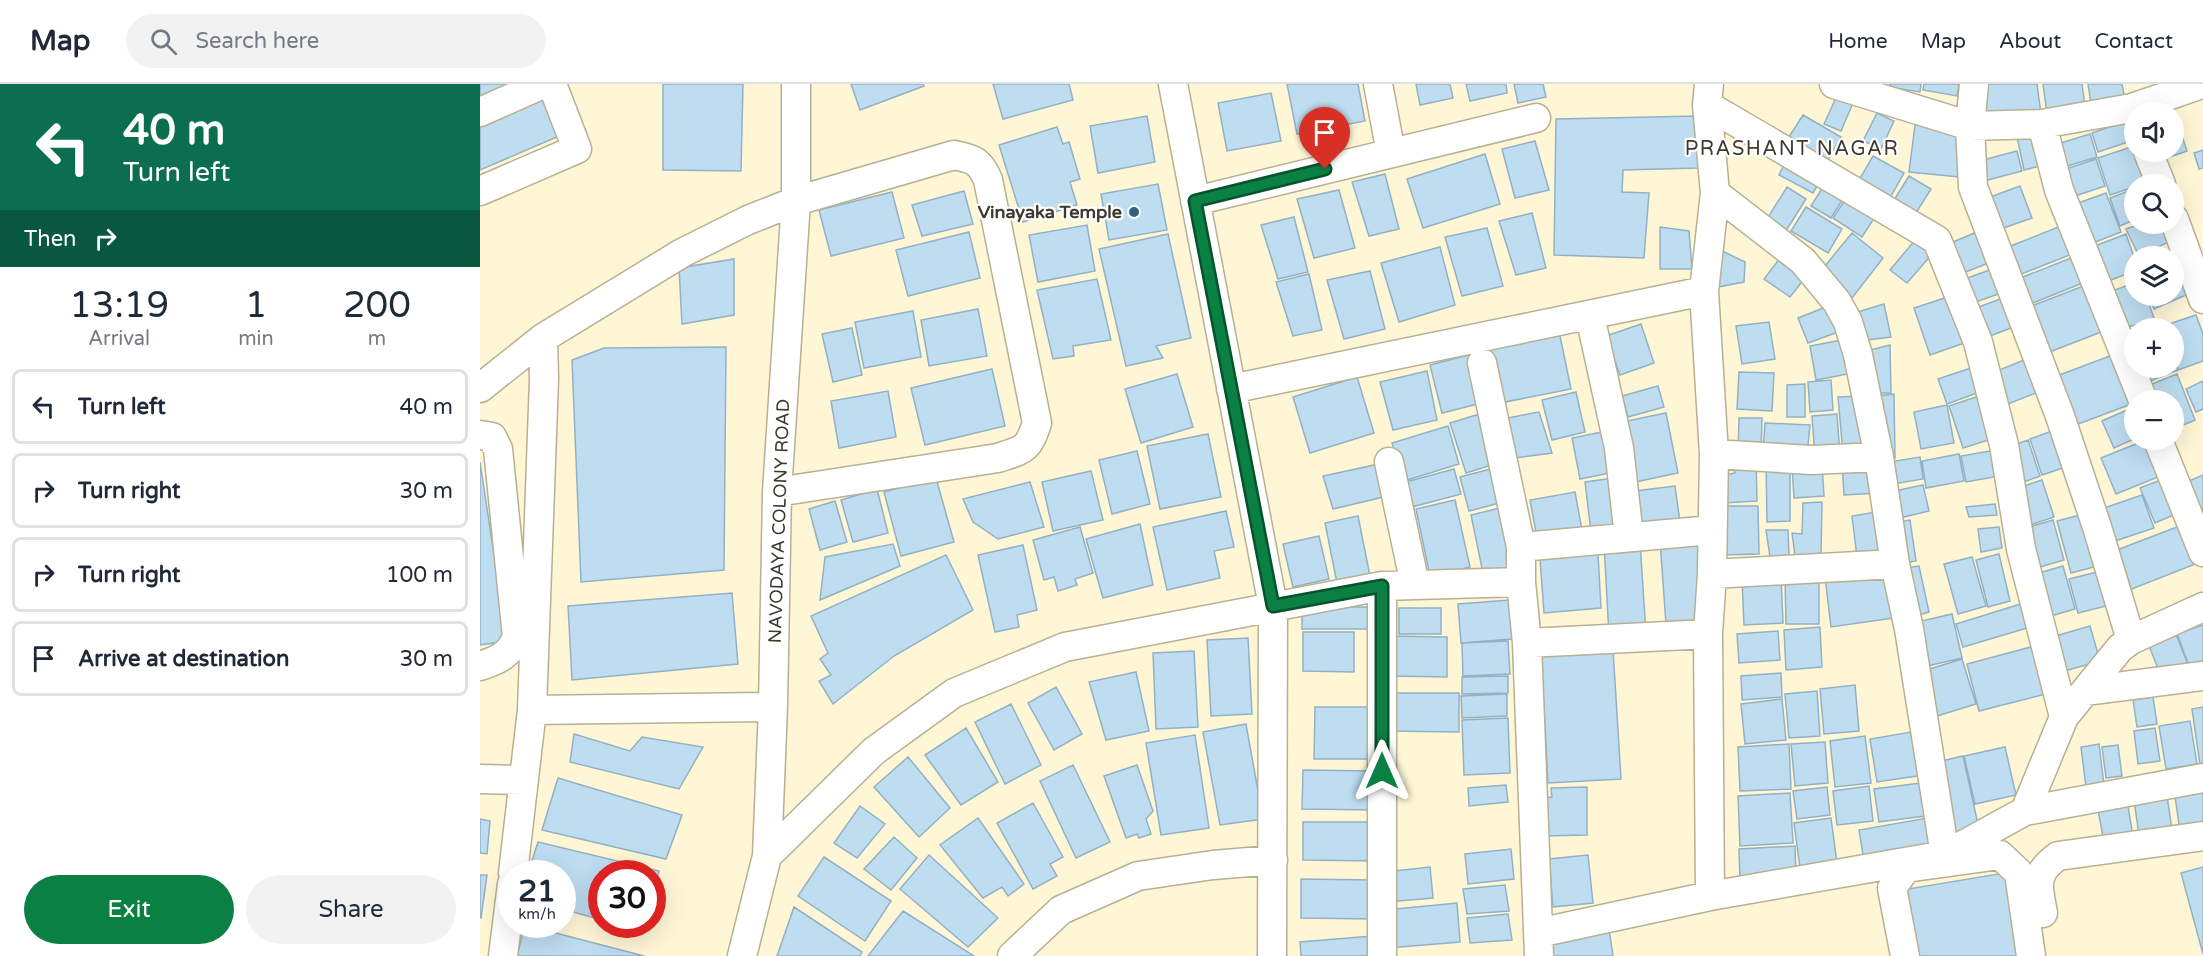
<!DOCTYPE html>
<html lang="en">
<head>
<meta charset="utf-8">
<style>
	:root { --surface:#fff; --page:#f2f2f3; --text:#1f2937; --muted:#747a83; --line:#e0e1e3; --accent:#0b8043 }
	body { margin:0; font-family:"Varela Round",sans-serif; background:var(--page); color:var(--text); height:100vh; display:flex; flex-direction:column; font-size:22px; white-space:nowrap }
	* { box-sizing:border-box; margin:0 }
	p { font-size:20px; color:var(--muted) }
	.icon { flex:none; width:33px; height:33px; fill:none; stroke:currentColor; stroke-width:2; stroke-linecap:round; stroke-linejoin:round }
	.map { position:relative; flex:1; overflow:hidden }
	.drawer { display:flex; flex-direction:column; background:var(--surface); width:480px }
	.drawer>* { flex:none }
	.hud { background:#0b6e4f; color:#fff; overflow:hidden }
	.tools { position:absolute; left:1644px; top:18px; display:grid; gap:12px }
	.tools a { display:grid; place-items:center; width:60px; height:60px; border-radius:50%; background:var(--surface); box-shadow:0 6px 24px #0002; font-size:30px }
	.speed { position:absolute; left:18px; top:776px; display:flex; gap:12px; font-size:30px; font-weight:700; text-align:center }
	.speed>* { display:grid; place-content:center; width:78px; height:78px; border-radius:50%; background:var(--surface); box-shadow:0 6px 24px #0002; line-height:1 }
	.speed small { font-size:15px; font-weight:400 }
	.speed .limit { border:9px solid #d22; background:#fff; color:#111 }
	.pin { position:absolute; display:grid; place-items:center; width:51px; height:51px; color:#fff; margin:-62px -26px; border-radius:50% 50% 50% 0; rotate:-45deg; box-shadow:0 0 6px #0007 }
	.pin .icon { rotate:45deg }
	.me { position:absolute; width:66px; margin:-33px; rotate:0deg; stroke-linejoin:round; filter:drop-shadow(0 0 4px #0008) }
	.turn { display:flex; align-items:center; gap:21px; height:126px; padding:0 24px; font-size:27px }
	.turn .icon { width:78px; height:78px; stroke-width:2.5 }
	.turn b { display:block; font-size:42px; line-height:51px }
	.then { display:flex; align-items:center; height:57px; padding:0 24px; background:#0003; gap:12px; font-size:22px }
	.eta { display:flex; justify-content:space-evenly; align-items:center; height:102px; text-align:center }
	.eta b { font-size:36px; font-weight:600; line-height:42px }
	.primary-button { display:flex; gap:12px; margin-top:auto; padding:12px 24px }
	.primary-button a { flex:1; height:69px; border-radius:36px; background:var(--accent); color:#fff; font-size:24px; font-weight:600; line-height:69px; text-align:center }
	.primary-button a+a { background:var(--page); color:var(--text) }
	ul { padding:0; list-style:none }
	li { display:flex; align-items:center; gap:18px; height:75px; margin:0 12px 9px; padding:0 12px; border:3px solid var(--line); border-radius:9px }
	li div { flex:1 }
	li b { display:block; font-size:22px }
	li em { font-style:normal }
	header { display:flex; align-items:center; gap:36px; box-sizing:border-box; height:84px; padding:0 30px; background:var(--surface); border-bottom:2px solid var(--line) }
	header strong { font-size:28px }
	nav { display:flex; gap:33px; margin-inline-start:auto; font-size:21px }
	.search { width:420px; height:54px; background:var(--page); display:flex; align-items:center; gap:15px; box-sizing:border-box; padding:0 21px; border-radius:33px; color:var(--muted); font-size:22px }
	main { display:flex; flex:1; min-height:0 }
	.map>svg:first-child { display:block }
	.building { fill:#beddf1; stroke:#93b1c4; stroke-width:1.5 }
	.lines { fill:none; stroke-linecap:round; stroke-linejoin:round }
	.minor-casing { stroke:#b8b092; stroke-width:31 }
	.minor { stroke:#fff; stroke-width:28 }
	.route-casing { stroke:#07532c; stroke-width:15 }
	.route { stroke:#0b8043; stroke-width:10 }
	.poi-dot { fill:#316481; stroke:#fff; stroke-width:2 }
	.labels { text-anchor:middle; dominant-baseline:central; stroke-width:4.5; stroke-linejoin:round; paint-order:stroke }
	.poi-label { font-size:18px; font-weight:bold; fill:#3c392d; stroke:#fff; text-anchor:end }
	.street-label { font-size:18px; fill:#3c392d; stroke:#fff }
	.neighbourhood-label { font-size:20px; letter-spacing:1.5px; fill:#3c392d; stroke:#fff }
</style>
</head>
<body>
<header>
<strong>Map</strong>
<div class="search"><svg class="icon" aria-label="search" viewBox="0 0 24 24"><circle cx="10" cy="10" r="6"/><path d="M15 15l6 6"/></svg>Search here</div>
<nav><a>Home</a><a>Map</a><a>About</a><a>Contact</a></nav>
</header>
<main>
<section class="drawer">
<div class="hud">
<div class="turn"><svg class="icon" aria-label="left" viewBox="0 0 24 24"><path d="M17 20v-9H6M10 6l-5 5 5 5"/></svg><div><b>40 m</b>Turn left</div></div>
<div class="then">Then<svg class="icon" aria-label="right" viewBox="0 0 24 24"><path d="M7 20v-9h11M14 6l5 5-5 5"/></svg></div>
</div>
<div class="eta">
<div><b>13:19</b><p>Arrival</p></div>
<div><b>1</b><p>min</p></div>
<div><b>200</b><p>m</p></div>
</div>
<ul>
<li><svg class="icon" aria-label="left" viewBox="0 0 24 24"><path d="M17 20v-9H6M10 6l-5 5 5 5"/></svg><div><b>Turn left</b></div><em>40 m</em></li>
<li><svg class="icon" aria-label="right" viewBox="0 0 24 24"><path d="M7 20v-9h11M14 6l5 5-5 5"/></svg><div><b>Turn right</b></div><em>30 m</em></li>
<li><svg class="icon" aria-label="right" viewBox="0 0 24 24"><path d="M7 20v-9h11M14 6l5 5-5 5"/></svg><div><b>Turn right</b></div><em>100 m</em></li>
<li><svg class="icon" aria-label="arrive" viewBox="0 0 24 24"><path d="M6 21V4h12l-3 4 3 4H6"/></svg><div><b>Arrive at destination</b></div><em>30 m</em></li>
</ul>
<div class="primary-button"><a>Exit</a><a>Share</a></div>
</section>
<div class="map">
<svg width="1723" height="872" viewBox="0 0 1723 872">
	<rect width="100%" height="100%" fill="#fff6d6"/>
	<path class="building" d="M0,0H46L0,19Z
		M183,0H263L261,87L183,86Z
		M371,0H443L444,2L380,26Z
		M513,0H589L593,16L523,35Z
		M807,0H878L885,37L817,50Z
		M936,0H970L973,14L940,21Z
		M986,0H1026L1027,9L990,17Z
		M1034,0H1063L1066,13L1038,19Z
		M1410,0H1441L1440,8L1409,3Z
		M1444,0H1479L1477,12L1443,6Z
		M1495,0H1557L1561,30L1500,38Z
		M1563,0H1602L1606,30L1568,37Z
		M1608,0H1642L1646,21L1612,26Z
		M1360,5L1376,12L1361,47L1344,40Z
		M61,9L79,52L0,86V36Z
		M791,9L801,57L747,67L738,19Z
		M1693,25L1707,67L1675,78L1671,68H1694V28H1681Z
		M1397,29L1414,37L1401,65L1383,57Z
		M1323,31L1361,53L1346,79L1307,56Z
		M667,32L675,78L618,89L610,42Z
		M1219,32V84L1143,86L1142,108L1169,109L1164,174L1074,171L1076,35Z
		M1648,37L1654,56L1618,68L1612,49Z
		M1435,41L1485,46L1479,93L1429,88Z
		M577,43L583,60L589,58L600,95L590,98L597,121L543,138L519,61Z
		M1564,47L1572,79L1544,86L1537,53Z
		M1610,50L1617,73L1581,84L1574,61Z
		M1055,57L1069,106L1035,114L1022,65Z
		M1654,62V68L1670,98L1654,100V103L1630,111L1618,74Z
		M1723,66V84L1719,85L1714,69Z
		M1537,67L1542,87L1504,97L1499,77Z
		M1005,70L1020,120L943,144L927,95Z
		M1393,72L1424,89L1406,121L1375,103Z
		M1308,73L1343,92L1333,109L1299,91Z
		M1616,75L1625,102L1589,114L1580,87Z
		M905,90L919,145L889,152L872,98Z
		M1429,92L1451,105L1431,137L1409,124Z
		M1348,95L1368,107L1351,134L1331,122Z
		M678,100L687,146L629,156L621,110Z
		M1540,102L1552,134L1515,147L1505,115Z
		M1307,103L1326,115L1304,150L1285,138Z
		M1654,105V136L1640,142L1630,114Z
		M859,106L875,164L834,174L817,115Z
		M484,107L493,140L442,152L432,121Z
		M1371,107L1400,125L1382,153L1353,134Z
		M412,108L424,154L351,172L339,126Z
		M1626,109L1641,148L1605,162L1590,122Z
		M1326,123L1362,145L1348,169L1311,147Z
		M1052,129L1066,184L1036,191L1019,137Z
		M814,133L828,188L798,195L781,141Z
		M1586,140L1597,168L1534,193L1523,165Z
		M1660,140H1686L1693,156L1659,172L1646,145Z
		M607,141L615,187L558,198L549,151Z
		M1180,143L1209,147L1212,185H1180Z
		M1007,144L1023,202L982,212L965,153Z
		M1504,145L1516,176L1473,193L1461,163Z
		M489,148L500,194L428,212L416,166Z
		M1372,149L1403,174L1372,214L1340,188Z
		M688,150L711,254L676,262L683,274L646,282L619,165Z
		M1646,150L1654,173V187L1621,200L1607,165Z
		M1436,155L1453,169L1427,199L1410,186Z
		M960,163L975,221L919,238L901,179Z
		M1238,165L1265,178L1264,198L1238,203Z
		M1303,170L1329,189L1310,213L1284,195Z
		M1601,170L1610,196L1543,223L1533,197Z
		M254,175V231L202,240L199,184Z
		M1704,181L1715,207L1674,225L1668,212H1694V186Z
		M1518,183L1527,207L1487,221L1479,197Z
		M890,187L905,245L864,255L847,196Z
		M829,190L842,246L813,252L796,198Z
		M617,195L631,256L593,262L594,272L573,275L557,206Z
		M1611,199L1629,245L1567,269L1549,223Z
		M1654,199V212H1666L1674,234L1638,247L1624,210Z
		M1477,210L1493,256L1450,271L1434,224Z
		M1528,212L1539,241L1502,255L1491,226Z
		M1404,220L1411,253L1378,257L1368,231Z
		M1351,221L1361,247L1328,259L1318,234Z
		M498,225L507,272L449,282L441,236Z
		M433,227L441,273L384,284L375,238Z
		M1716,231L1723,250V277L1698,286L1694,271V244H1684L1683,242Z
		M1289,238L1295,275L1262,280L1256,242Z
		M1161,240L1174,279L1140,291L1126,252Z
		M372,244L382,291L353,298L342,250Z
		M1079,247L1091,305L1015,320L1008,265Z
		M1367,255L1373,289L1336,296L1330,262Z
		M1410,261L1411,309H1391L1386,267Z
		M246,263L244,486L101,498L92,276L124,264Z
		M996,269L1006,318L962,329L950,281Z
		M1638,269L1654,319L1593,342L1574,293Z
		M1554,272L1566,305L1520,323L1507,291Z
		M1694,276L1698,286L1660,301L1654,284H1694Z
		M1494,283L1502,307L1467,320L1458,295Z
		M512,285L525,342L445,361L431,304Z
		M947,287L957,336L913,346L900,298Z
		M1259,288L1294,289L1292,327L1257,325Z
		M697,290L713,343L661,359L645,305Z
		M1697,290L1715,336L1694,345V316H1667L1662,304Z
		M877,293L894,349L830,369L813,313Z
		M1351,296L1353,326L1330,328L1328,298Z
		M1723,297V325L1716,328L1706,305Z
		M1325,300V333H1307V301Z
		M1178,302L1184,323L1148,333L1142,312Z
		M408,307L416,353L359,364L351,317Z
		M1096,308L1105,348L1072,356L1062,316Z
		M1414,310L1415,374L1403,375L1397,312Z
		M1505,310L1518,353L1483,364L1469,322Z
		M1383,312L1389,367L1363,369L1358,313Z
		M1467,321L1474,359L1441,365L1434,328Z
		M1654,323V355L1634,364L1622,337Z
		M1006,328L1021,378L986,389L970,339Z
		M1059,328L1072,369L1027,375L1022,335Z
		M1186,329L1198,389L1155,398L1142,338Z
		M1357,330L1360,372L1335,374L1332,332Z
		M1259,334H1282L1281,369L1258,368Z
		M1285,339L1330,341L1327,371L1283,369Z
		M968,342L979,380L924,397L912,359Z
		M1580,344L1592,381L1562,391L1550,355Z
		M1127,347L1135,388L1100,395L1092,354Z
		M728,350L741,413L680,425L667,362Z
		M1548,356L1560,392L1541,399L1529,363Z
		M1666,356L1688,389L1636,410L1621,374Z
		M1521,365L1526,391L1486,398L1481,372Z
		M657,367L670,420L632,430L619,376Z
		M1479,370L1484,397L1446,404L1442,377Z
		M1440,373L1443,395L1407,401L1403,379Z
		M1252,375L1276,376L1277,417L1244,419L1245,391L1255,389Z
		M1397,375L1399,409L1364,411L1362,378Z
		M0,378L27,557L0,561Z
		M899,380L908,412L853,425L843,392Z
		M1286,380H1310V437L1287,438Z
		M1342,380L1344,412L1314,414L1312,382Z
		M1022,382L1031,416L989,427L980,393Z
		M974,385L981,410L932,423L926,398Z
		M611,387L623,436L573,447L562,398Z
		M1723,391V454L1702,400Z
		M1691,392L1705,426L1675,439L1660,404Z
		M1141,393L1146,444L1111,448L1105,398Z
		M456,394L474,458L421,472L404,408Z
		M1562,396L1574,433L1550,441L1538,404Z
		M550,398L564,443L518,455L493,438L483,415Z
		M1443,401L1449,427L1411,436L1405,409Z
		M1195,402L1200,438L1159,443L1155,407Z
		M397,405L408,449L373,458L361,416Z
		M1095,408L1102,446L1057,454L1050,416Z
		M1662,411L1674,444L1635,457L1624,424Z
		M975,416L990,483L950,492L936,425Z
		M355,417L367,458L340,466L329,425Z
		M1342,418L1341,472H1315L1312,449L1322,450L1323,419Z
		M1515,420L1517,431L1489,433L1486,423Z
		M1241,422H1278L1279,470L1242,471Z
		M1024,423L1034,482L1003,489L991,431Z
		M746,427L754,463L734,467L740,494L687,506L673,443Z
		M1402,427L1408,477L1378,481L1372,432Z
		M1611,428L1625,480L1591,489L1577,437Z
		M878,432L890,492L857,499L845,439Z
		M1430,436L1436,477L1419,480L1412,439Z
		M1573,436L1584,476L1553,485L1542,445Z
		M1710,438L1723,477L1644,508L1629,469Z
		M660,440L673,501L623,514L606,455Z
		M600,443L613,489L595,495L597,501L578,507L574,493L564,496L553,456Z
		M1519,443L1522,464L1501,468L1498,445Z
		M1286,446H1308L1309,471L1290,473Z
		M839,452L849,495L813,503L803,460Z
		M1219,454L1224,538L1186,540L1180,457Z
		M1160,457L1166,550L1129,552L1124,459Z
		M413,460L420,482L340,516L345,473Z
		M543,461L557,526L537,531L539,543L515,548L498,471Z
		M1118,470L1121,524L1064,529L1060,474Z
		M1519,470L1530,517L1508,523L1496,476Z
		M466,471L493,526L414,572L353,620L339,597L351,591L340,575L348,569L331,532Z
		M1492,473L1506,522L1478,530L1464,480Z
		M1439,482L1449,528L1429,534L1419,485Z
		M1583,482L1595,525L1564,534L1552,491Z
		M1413,484L1420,533L1351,543L1345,493Z
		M1625,486L1634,520L1598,529L1589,495Z
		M1301,492L1303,539L1264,541L1262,495Z
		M1339,492V540H1306L1305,493Z
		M252,509L258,580L92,596L88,522Z
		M1029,516L1032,555L981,559L978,520Z
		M1547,518L1554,542L1483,563L1476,540Z
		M822,523H893L892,545H822Z
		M919,524H961V550H919Z
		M1472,530L1482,574L1443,583L1433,539Z
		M1723,541V582L1711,587L1697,550Z
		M1610,542L1620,577L1581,588L1572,553Z
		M1340,543L1342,583L1306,586L1304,546Z
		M1298,547L1300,576L1259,579L1257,550Z
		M823,548H874V588L823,587Z
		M1696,550L1710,586L1683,597L1669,562Z
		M910,552L967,553V593L909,592Z
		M768,554L772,630L731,632L727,556Z
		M1028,557L1030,590L983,592L982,559Z
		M1562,560L1574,608L1499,627L1487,580Z
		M1133,565L1141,695L1068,699L1061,570Z
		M714,567L718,643L676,645L673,569Z
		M1482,575L1496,620L1457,632L1443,587Z
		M656,588L669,647L626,656L609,598Z
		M1301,589L1302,613L1262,616L1261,592Z
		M1028,592V609L982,610V593Z
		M1375,601L1379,647L1344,650L1340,605Z
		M576,603L602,650L574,666L548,619Z
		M1337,607L1340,652L1309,654L1305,610Z
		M908,609H979V648L907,647Z
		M1027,610V632L982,634L981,612Z
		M1673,613L1677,640L1657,643L1653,616Z
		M1302,615L1306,656L1265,660L1261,620Z
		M531,620L561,681L525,700L495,638Z
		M835,623H897L896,675H834Z
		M1723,623V681H1720L1712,625Z
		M1028,634L1030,689L984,691L982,636Z
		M1710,637L1717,680L1686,685L1679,642Z
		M766,640L783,735L740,741L723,648Z
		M486,644L518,698L481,721L445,671Z
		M1675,644L1680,677L1658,680L1654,647Z
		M1443,646L1450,690L1397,698L1390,655Z
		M94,650L150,667L162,653L223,663L199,705L90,678Z
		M715,651L729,744L681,751L666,659Z
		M1385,652L1391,699L1355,703L1350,657Z
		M1345,658L1348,699L1315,702L1311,660Z
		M1309,660L1311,705L1260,707L1258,663Z
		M1619,660L1624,701L1606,703L1601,663Z
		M1638,661L1642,692L1626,694L1622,663Z
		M1525,663L1536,711L1495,720L1484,672Z
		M1483,672L1499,745L1469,752L1453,679Z
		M428,673L470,724L439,753L394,703Z
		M593,681L630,758L596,774L560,697Z
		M657,681L673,727L666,735L671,750L659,754L657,750L646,754L624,692Z
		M823,686L895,687V726L822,725Z
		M78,694L202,731L186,775L62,746Z
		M1448,698L1453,731L1399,738L1394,705Z
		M1026,701L1028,718L989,722L988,704Z
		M1389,702L1393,737L1357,741L1353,707Z
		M1107,703V751L1061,752L1060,714L1072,713L1071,704Z
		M1347,703L1350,731L1317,735L1313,707Z
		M1686,705L1692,746L1659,751L1653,709Z
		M1723,708V746L1700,748L1695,712Z
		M1310,709L1313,759L1260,762L1258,712Z
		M1647,716L1653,753L1624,758L1617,721Z
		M553,719L583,773L570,780L577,792L553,805L517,739Z
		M380,722L405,740L377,774L354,759Z
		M1453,733L1459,769L1385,783L1379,746Z
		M498,734L544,800L528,812L522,803L503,814L460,761Z
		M1351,734L1357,779L1320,784L1314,739Z
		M0,735L10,737L7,770L0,769Z
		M823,738H895V777L823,776Z
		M414,753L437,774L411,806L384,785Z
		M58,758L179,787L172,813V789H122V836L82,825V789H48Z
		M1315,762L1316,794L1260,797L1259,765Z
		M1031,765L1034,795L988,800L985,770Z
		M449,771L518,834L488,863L420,805Z
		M1108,771L1113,819L1073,823L1069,775Z
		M344,773L411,817L385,857L318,812Z
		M950,783L953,814L907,818L905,788Z
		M1723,783V870L1701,789Z
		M1530,788L1543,872H1434L1422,806Z
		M0,791H7L1,834L0,833Z
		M821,795L893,796V835L821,834Z
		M1025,801L1029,827L987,830L983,805Z
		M977,819L980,858L908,864L905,826Z
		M314,823L382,868L380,872H297Z
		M423,827L494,872H388Z
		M1028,830L1032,856L990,859L987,834Z
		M137,840H166L164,848Z
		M45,841L164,872H37Z
		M1129,845L1133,872H1065L1063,853Z
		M892,852L893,872H821L820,858Z"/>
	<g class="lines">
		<g class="minor-casing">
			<path id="minor" d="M693,0L793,522L792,872
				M898,0L911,69
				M1229,0L1227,21L1235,109L1224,207L1234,370L1232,490L1228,550L1230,812
				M1354,0L1490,42L1562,40L1652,24L1722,0
				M1494,0L1490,42L1493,103L1580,332L1617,443L1651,556
				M1227,21L1457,156L1498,258L1524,361L1541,465L1584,633
				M0,28L63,0
				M1562,40L1579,106L1663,316
				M1668,68L1681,100
				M0,107L97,65L72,0
				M1235,109L1323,177L1357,218L1368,238L1378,271L1399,373L1415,480L1429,545L1465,771
				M715,117L1056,34
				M1694,135L1723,215
				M1110,232L1139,364L1149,453
				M1002,279L1041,463
				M0,304L63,254L202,169L268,136L316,117L474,71C494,75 500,77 508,96L557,339C548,366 545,365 518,374L297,408
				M751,305L1224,207
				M0,351L12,353L18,365L37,553C30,571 18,576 0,582
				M1678,356L1723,468
				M1234,370L1331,376L1399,373
				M909,378L935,501
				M1232,490L1415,480
				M902,502V872
				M1047,559L1228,550
				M1605,607L1723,592
				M52,626L293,623
				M0,695L44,696
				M1545,727L1584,633L1640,564L1651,556L1723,523
				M287,772L394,667L474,609L585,563L902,502L1041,498
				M33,789L52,626L64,295L63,254
				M1563,829C1558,801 1553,790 1578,772L1723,752
				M1058,849L1230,812L1465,771L1545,727L1723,694
				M23,872L32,800
				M262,872L287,772L293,623L297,408L316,117V0
				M532,872L581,826L658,792L733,781L793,776
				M1059,872L1047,559L1041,498V463L1232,446
				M1425,872L1412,804L1426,784L1520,771L1539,789L1551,872"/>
		</g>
		<use href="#minor" class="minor"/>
	</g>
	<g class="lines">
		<g class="route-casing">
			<path id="route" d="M845,85L715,117L793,522L902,502V687"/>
		</g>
		<use href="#route" class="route"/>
	</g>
	<circle class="poi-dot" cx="654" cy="128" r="6"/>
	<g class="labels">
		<g class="poi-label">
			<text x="642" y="128">Vinayaka Temple</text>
		</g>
		<g class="street-label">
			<text transform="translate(299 437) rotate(-88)">NAVODAYA COLONY ROAD</text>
		</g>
		<g class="neighbourhood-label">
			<text x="1312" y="65">PRASHANT NAGAR</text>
		</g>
	</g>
</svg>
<div class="tools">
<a><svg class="icon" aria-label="sound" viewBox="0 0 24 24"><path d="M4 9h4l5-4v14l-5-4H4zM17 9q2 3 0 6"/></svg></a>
<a><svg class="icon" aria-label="search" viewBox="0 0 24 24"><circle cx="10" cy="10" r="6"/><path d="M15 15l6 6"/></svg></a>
<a><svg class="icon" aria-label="layers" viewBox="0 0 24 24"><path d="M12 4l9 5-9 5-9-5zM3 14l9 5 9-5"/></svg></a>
<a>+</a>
<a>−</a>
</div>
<div class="speed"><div>21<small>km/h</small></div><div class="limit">30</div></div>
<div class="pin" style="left:845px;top:85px;background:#d93025"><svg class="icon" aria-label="arrive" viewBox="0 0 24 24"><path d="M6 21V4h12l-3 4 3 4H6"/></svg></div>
<svg class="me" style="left:902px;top:687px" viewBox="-20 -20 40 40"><path d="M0-17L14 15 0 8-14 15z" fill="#0b8043" stroke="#fff" stroke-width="4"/></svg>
</div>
</main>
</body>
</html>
